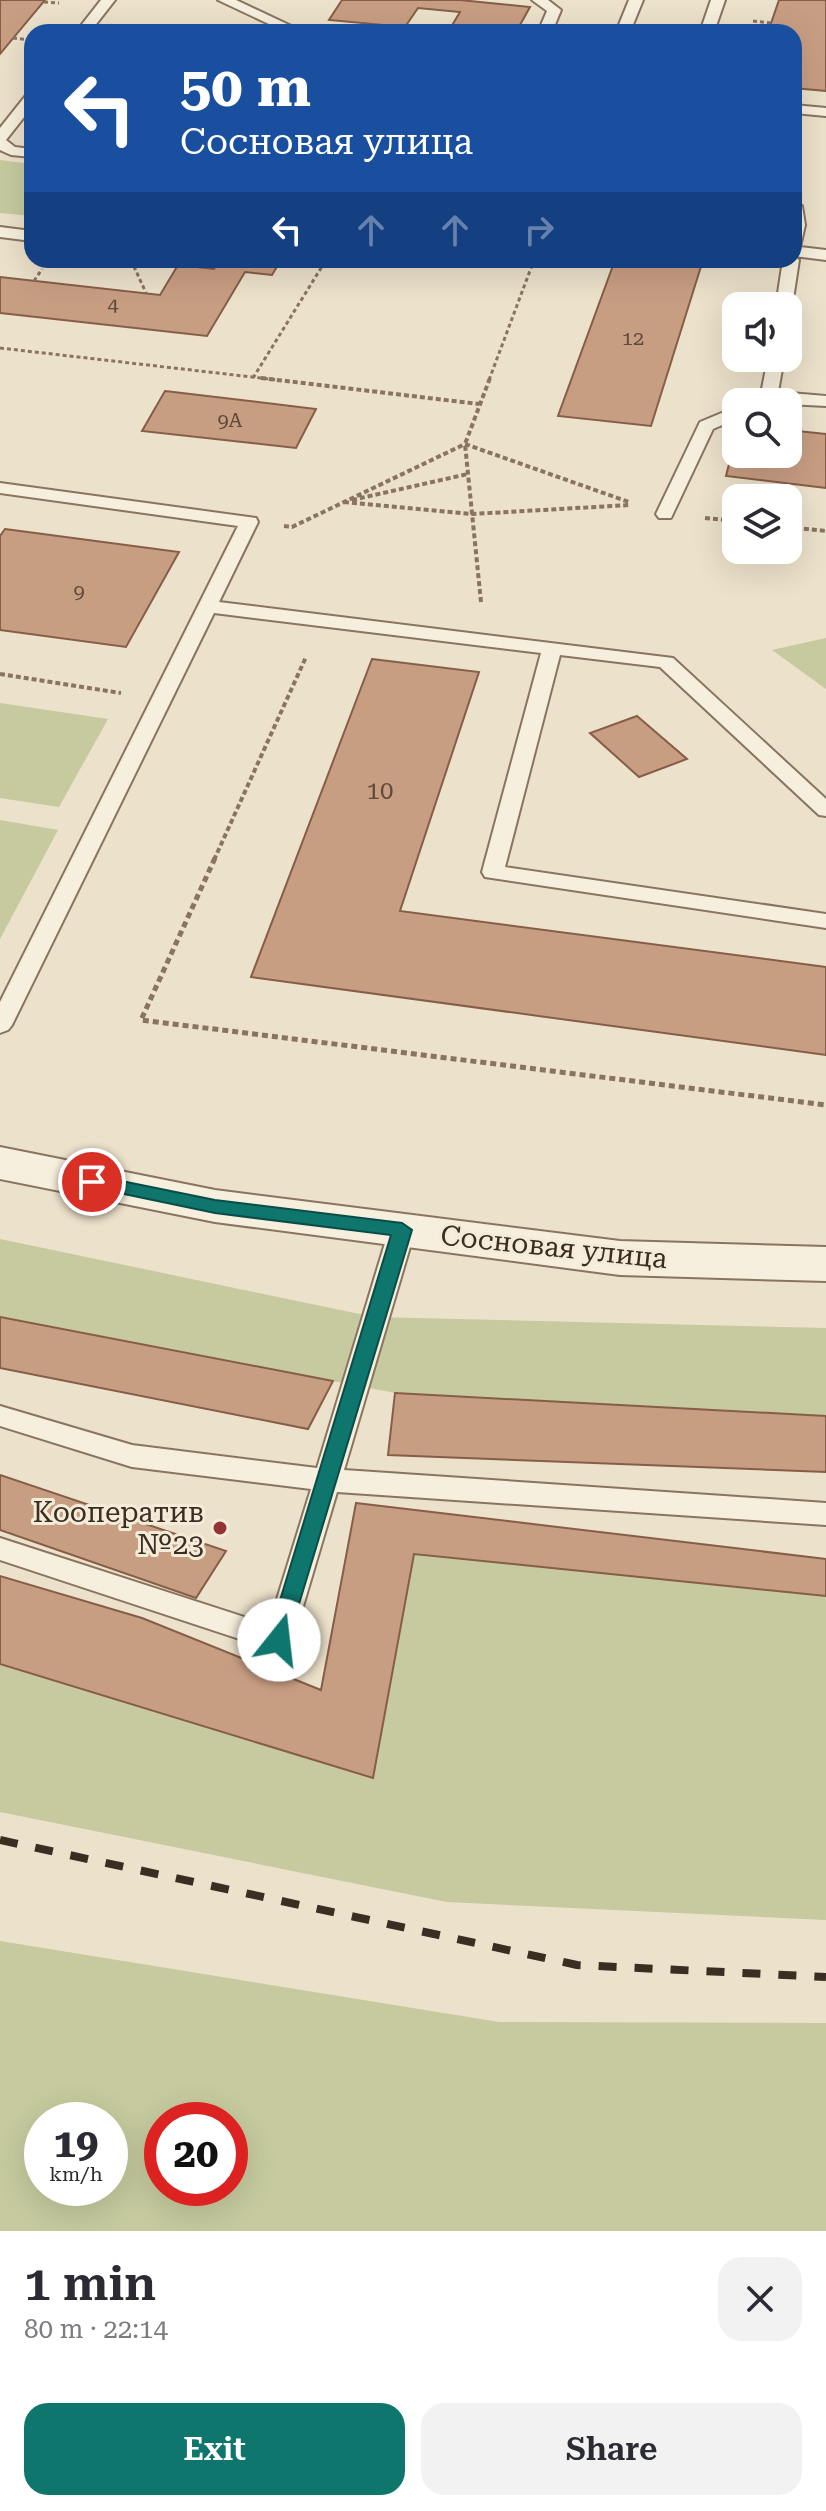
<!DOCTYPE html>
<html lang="en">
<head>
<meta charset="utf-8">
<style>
	:root { --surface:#fff; --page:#f2f2f3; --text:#2b2b33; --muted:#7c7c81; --accent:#0f766e }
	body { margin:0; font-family:"Roboto Serif",serif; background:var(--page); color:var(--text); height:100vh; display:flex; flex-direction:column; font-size:30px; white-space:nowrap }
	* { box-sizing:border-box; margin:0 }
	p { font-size:26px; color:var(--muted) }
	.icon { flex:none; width:44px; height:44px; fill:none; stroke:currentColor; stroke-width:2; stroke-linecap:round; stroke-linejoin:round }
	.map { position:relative; height:2231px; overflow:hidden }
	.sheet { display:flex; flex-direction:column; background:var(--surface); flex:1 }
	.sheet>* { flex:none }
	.hud { position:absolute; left:24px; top:24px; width:778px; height:244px; border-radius:24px; box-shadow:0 8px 32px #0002; background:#1a4fa0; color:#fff; overflow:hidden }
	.fabs { position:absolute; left:722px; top:292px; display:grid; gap:16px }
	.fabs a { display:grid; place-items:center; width:80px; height:80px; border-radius:16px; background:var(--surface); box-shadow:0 8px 32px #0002; font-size:40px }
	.speed { position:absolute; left:24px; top:2102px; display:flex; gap:16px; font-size:40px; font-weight:700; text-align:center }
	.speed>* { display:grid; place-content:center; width:104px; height:104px; border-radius:50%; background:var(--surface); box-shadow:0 8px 32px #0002; line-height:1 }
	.speed small { font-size:20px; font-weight:400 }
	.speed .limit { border:12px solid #d22; background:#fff; color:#111 }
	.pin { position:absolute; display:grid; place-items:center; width:68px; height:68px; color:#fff; margin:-34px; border:4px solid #fff; border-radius:50%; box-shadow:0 2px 8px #0007 }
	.me { position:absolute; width:88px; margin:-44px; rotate:16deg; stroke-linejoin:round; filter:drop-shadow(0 0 6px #0008) }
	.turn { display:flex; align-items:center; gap:28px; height:168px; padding:0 24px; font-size:36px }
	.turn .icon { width:104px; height:104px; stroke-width:2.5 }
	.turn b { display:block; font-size:56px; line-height:68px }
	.lanes { display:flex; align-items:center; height:76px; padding:0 24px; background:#0003; justify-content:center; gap:40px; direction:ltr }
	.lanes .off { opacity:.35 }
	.round { display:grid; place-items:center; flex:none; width:84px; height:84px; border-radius:24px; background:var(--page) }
	.headline { display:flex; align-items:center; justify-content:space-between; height:136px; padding:0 24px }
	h1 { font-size:48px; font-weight:600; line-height:60px }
	.action { display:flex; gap:16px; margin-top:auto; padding:16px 24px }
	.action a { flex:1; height:92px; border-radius:24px; background:var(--accent); color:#fff; font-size:32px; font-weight:600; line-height:92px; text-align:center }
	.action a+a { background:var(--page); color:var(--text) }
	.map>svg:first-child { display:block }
	.green { fill:#c6ca9e; fill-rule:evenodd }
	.building { fill:#c89e83; stroke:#865e47; stroke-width:2 }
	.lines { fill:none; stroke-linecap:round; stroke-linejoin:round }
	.service-casing { stroke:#88745f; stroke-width:4 }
	.tertiary-casing { stroke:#88745f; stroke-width:4 }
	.path-far2 { stroke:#88745f; stroke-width:3; stroke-dasharray:4 3; stroke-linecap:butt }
	.path-far1 { stroke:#88745f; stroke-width:4; stroke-dasharray:5 3; stroke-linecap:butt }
	.path { stroke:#88745f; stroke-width:5; stroke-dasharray:6 4; stroke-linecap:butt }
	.service { fill:#f7efdd; fill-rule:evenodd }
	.tertiary { fill:#f7efdd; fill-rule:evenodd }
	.rail { stroke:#3a2d22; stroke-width:8; stroke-dasharray:18 18; stroke-linecap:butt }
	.route { fill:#0f766e; stroke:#0a4d48; stroke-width:2 }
	.poi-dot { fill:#933336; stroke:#f4ecd9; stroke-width:3 }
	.labels { text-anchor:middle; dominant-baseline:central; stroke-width:6; stroke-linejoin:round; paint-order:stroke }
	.far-number-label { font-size:20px; fill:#5e493a }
	.number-label { font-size:24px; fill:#5e493a }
	.street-label { font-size:28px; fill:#3a2d22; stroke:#f4ecd9 }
	.poi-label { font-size:28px; fill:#3a2d22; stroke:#f4ecd9; text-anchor:end }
</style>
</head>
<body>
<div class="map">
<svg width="826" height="2231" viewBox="0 0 826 2231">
	<rect width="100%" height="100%" fill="#ece1ca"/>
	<path class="green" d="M0,160L32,164V216L0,213Z
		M826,638V689L772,650Z
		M0,703L108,719L59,807L0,798Z
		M0,820L58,830L0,939Z
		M0,1239L374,1317L826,1328V1416L395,1393L0,1317Z
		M414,1554L826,1596V1920L447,1902L0,1812V1664L373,1778Z
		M0,1941L499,2022L826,2023V2231H0ZM110,2120V2188H42V2120ZM230,2120V2188H162V2120Z"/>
	<path class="building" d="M0,0H45L0,54Z
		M342,0H460L530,7L516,32H448L460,12L418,8L405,27L329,20Z
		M779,0H826V91L794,88V32H768Z
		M219,260H281L272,275L245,272L207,336L0,313V277L160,295L178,265L214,269Z
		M615,260H703L651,426L558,416Z
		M165,391L316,409L296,448L142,431Z
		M788,430L826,434V488L726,476L736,437V454H788Z
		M5,529L179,552L126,647L0,630V536Z
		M372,659L479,672L400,911L826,967V1055L251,977Z
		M637,716L687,759L639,777L590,733Z
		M0,1317L333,1381L308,1429L0,1368Z
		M395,1393L826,1416V1472L388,1455Z
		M0,1475L226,1551L196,1598L0,1530Z
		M356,1503L826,1559V1596L414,1554L373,1778L0,1664V1576L142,1618L321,1690Z"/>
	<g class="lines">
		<g class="service-casing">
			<path id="service" d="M101,0H115L90,32H76Z
				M218,0H236L304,32H286Z
				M532,0H548L561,10L552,32H538L547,11Z
				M629,0H643L630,32H616Z
				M711,0H725L714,32H700Z
				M32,93V107L6,140L15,147L32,149V157L11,155L0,150V128L27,94Z
				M794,105L826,108V116L794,113Z
				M794,201L802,206L805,225L800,247L826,250V260L794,256Z
				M0,227L32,231V241L0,237Z
				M794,256L799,260L792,306L788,310V306H776L783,260H794Z
				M768,358H784L778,392L826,396V406L749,402L761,394Z
				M736,407V419L713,429L671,518H659L656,514L700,422Z
				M0,483L256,518L258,522L219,602L673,658L826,799V816L819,815L660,667L560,655L505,867L826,914V928L485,877L482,872L541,653L214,613L12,1025L8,1030L0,1033V1002L238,526L0,493Z
				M402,1221L411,1224L415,1230L344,1470L826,1503V1525L337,1492L293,1640L289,1649L279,1652L0,1560V1538L269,1625L311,1489L132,1467L0,1426V1406L132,1445L317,1468L389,1230L393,1224Z"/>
		</g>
		<g class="tertiary-casing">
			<path id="tertiary" d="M0,1147L215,1190L620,1241L826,1247V1281L620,1275L215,1222L0,1179Z"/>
		</g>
		<path class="path-far2" d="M44,2L59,3
			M753,21L771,23
			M13,38L32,40
			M131,260L146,293
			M34,281L42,269
			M0,348L278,380
			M253,378L326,260
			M489,380L534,260"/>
		<path class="path-far1" d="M261,378L479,404
			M352,500L468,474
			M344,502L472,514L630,505
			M705,518L736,521
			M284,526L292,527L465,444L629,502
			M788,527L826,531
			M481,602L465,444L490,378
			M0,674L121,693
			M214,860L306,657"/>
		<path class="path" d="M215,858L141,1020L826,1105"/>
		<use href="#service" class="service"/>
		<use href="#tertiary" class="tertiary"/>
		<path class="rail" d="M0,1840L577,1965L826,1977"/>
	</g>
	<path class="route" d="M92,1175L215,1200L402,1223L412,1230L286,1647L279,1649L271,1647L268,1640L391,1235L215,1213L86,1186L83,1182L86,1177Z"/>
	<circle class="poi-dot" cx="220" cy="1528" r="8"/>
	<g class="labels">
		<g class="far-number-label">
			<text x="113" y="304">4</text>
			<text x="633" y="338">12</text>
			<text x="230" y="420">9А</text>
			<text x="79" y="591">9</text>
		</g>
		<g class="number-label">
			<text x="380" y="791">10</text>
		</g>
		<g class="street-label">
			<text transform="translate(554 1247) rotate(6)">Сосновая улица</text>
		</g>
		<g class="poi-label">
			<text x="204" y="1512">Кооператив<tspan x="204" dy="32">№23</tspan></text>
		</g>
	</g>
</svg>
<div class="fabs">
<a><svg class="icon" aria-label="sound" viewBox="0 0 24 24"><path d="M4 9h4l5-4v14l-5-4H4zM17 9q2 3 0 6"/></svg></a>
<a><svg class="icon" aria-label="search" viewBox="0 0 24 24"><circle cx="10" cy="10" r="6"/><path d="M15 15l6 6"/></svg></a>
<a><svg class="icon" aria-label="layers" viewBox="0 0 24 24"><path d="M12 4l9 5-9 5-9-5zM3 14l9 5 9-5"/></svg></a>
</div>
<div class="speed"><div>19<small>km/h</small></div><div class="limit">20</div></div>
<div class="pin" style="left:92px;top:1182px;background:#d93025"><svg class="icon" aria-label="arrive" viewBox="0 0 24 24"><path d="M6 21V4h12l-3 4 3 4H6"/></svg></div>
<svg class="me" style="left:279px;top:1640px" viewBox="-20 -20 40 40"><circle r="19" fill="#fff"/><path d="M0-13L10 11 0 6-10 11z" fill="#0f766e"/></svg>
<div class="hud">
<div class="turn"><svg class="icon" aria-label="left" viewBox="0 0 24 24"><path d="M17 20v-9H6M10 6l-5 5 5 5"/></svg><div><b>50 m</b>Сосновая улица</div></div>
<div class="lanes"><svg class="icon" aria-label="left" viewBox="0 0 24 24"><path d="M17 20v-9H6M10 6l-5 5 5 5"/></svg><svg class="icon off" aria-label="ahead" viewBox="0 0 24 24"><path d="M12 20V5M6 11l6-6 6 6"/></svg><svg class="icon off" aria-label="ahead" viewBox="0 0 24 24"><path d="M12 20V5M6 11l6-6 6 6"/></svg><svg class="icon off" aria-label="right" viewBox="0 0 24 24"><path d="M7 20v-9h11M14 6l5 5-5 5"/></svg></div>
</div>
</div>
<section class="sheet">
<div class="headline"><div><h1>1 min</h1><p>80 m · 22:14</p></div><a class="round"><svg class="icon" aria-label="close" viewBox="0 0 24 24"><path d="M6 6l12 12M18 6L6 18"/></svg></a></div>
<div class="action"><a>Exit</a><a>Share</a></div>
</section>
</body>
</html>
